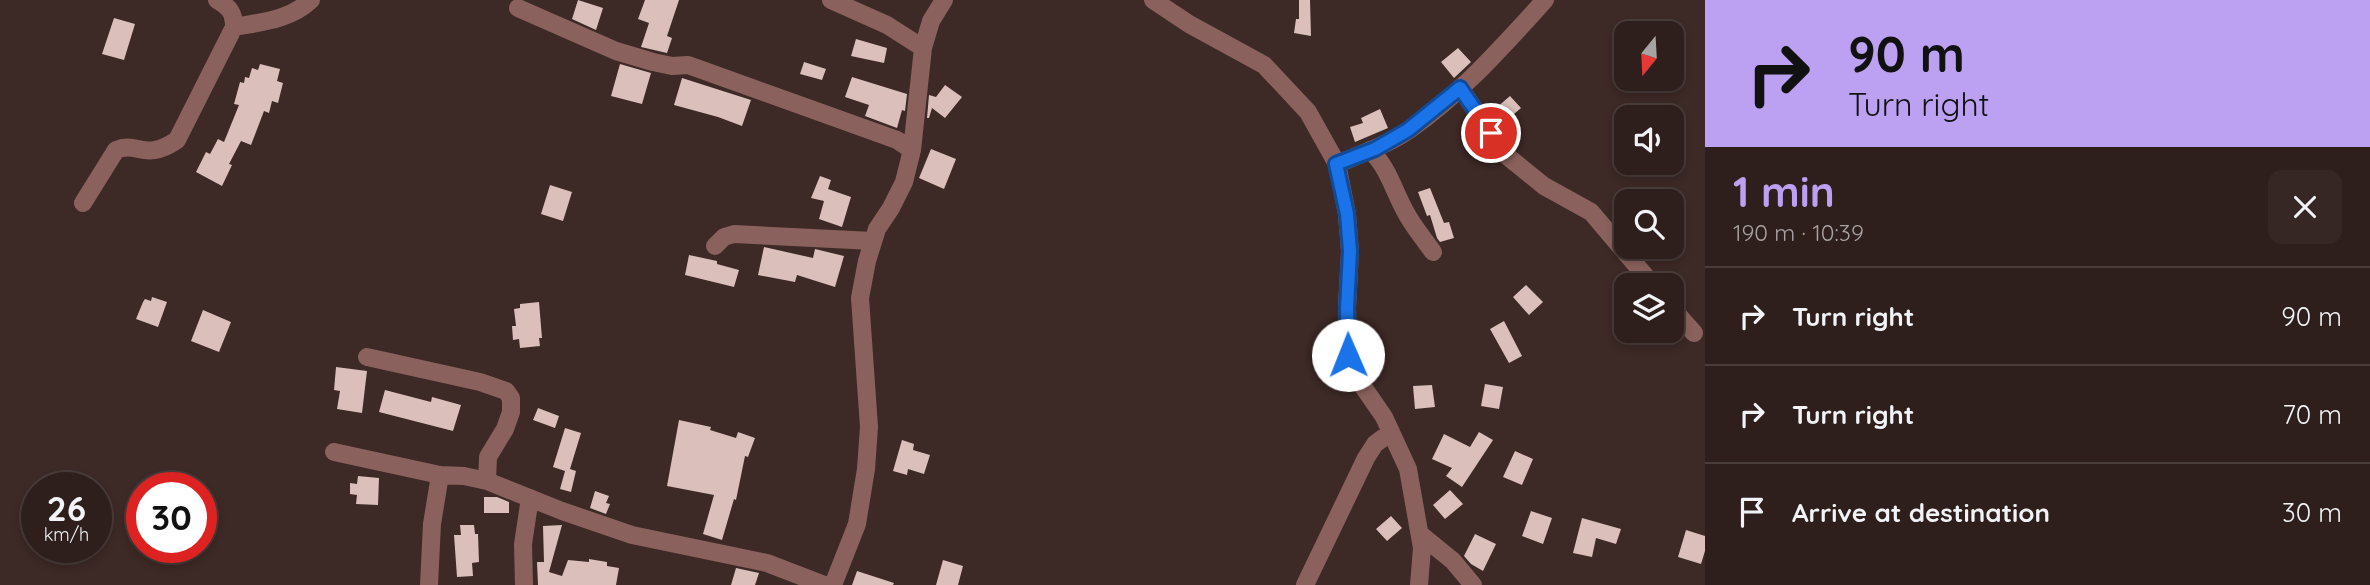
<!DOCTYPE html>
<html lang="en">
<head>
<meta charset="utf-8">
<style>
	:root { --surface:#2e1f1c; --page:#362725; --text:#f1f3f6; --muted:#a7a2a3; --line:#493d3b; --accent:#bca0f2 }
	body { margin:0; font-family:Quicksand,sans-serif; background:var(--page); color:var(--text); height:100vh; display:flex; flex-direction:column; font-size:26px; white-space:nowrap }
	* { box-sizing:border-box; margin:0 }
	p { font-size:23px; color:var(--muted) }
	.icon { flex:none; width:38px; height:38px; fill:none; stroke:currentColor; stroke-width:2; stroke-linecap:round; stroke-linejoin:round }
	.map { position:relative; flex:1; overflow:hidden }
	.details { display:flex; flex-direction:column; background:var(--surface); width:665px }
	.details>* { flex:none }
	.hud { background:#bca0f2; color:#111; overflow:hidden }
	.needle { width:46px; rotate:198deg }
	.controls { position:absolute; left:1614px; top:21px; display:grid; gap:14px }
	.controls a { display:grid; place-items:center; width:70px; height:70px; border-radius:14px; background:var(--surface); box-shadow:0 4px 10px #0003,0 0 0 2px var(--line); font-size:35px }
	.speed { position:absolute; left:21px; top:472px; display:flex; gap:14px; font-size:35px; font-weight:700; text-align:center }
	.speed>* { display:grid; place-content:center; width:91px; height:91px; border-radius:50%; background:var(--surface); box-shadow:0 4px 10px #0003,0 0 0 2px var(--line); line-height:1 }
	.speed small { font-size:18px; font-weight:400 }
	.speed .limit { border:10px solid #d22; background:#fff; color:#111 }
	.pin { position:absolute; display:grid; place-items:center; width:60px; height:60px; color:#fff; margin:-30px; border:4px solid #fff; border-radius:50%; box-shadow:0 2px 7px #0007 }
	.me { position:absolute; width:77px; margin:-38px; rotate:359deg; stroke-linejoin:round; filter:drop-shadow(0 0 5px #0008) }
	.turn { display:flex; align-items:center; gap:24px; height:147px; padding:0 28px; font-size:32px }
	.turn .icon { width:91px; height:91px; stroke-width:2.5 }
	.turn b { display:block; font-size:49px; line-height:60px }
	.round { display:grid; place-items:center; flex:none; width:74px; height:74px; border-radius:14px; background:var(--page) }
	.headline { display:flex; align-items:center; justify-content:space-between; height:119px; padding:0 28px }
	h1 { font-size:42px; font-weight:700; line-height:52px; color:var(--accent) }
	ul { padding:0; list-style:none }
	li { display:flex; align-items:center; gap:21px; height:98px; padding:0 28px; border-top:2px solid var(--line) }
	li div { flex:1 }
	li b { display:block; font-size:26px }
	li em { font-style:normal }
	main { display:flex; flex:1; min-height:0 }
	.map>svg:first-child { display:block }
	.building { fill:#dabfbb }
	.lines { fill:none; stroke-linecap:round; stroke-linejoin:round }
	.minor { stroke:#8a615c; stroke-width:18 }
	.route-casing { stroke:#114b97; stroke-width:18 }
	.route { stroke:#1a73e8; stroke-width:12 }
</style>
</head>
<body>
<main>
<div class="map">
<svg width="1705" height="585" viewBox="0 0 1705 585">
	<rect width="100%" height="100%" fill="#3d2926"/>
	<path class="building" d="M578,0L603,8L596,30L572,19Z
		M645,0H679L667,36L672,38L667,53L641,47L649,23L638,19Z
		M1299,0H1310L1311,36L1294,33L1296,19H1299Z
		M114,18L135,24L124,60L102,54Z
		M856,39L887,48L884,63L851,56Z
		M1458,48L1471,62L1454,78L1441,62Z
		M804,62L826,69L822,80L800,74Z
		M260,64L280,69L277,81L283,83L278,103L272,101L269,113L264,111L251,145L241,141L229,164L232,165L222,186L196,172L206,152L210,154L218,139L224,142L239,105L234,104L240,82L244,83L245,77L249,78L252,68L258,70Z
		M620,64L651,73L642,104L611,96Z
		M852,77L907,94L905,111L902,110L897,128L865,116L869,105L845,97Z
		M682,78L751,100L742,126L718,117L674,105Z
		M945,85L962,97L945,118L932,108L929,118H927L929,95L936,97Z
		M1510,96L1521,108L1507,120L1496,108Z
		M1380,109L1388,128L1355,142L1350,127L1363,123L1361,118Z
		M931,149L956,159L944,189L919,178Z
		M820,176L831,180L828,189L851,197L842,227L819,219L824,201L811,198Z
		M550,185L572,192L563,221L541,214Z
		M1430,188L1444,223L1449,222L1454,238L1440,242L1437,238L1430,215L1427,216L1418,192Z
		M764,247L813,258L815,249L844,256L835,287L797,275L795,282L758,275Z
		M689,255L717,261V264L739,270L734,287L685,275Z
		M1526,285L1543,302L1529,315L1513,297Z
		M152,297L167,302L158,327L136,319L143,302L145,299L151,301Z
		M539,302L542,338H539L540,346L520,348L519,339L513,340L512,326H516L514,309L520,308V304Z
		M203,310L231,322L219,352L191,341Z
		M1504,321L1522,356L1509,363L1490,329Z
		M336,367L367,371L362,413L337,409L340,391L334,390Z
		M1485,384L1503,387L1499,409L1481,406Z
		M1432,385L1435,407L1415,409L1413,386Z
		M385,390L431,402L432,397L461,405L453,431L379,412Z
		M538,408L559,416L555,428L533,420Z
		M679,420L711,427L710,430L736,438L738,432L755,438L748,457L745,456L736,500L734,499L722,540L703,534L714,495L667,486Z
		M565,428L581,433L570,469L576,471L571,492L560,489L565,471L553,467Z
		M1479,432L1493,440L1462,487L1446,476L1452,468L1432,459L1444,434L1470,447Z
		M902,440L914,444L913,450L930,455L924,474L908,469L907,475L893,471Z
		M1515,451L1533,459L1522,485L1503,477Z
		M358,476L379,478L378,505L356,504L357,495L350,494V483L357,484Z
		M1450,490L1463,504L1445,519L1433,505Z
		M595,491L609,496L606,503L610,504L606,514L590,508Z
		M484,497H497L509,502V513H484Z
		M1531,511L1552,518L1543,544L1522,536Z
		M1391,516L1402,528L1387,541L1376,529Z
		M1582,518L1621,529L1616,544L1596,538L1592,557L1573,553Z
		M460,525H474L475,534H478L479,562L472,563L473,576L457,577L454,535H461Z
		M562,525L549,572L562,576L568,560L589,562V559L607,562V566L619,568L616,585H538L537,562H544L543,526Z
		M1686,530L1705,536V551L1701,564L1678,557Z
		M1475,534L1496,544L1483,571L1471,564L1464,556Z
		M943,560L963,566L958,585H936Z
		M736,568L759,573L755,585H731Z
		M857,571L894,583L893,585H852Z"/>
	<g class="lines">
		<path class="minor" d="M831,0L887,25L923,48
			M1153,0L1189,24L1264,65L1308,112L1337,164L1347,214L1350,251L1347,308L1348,355L1355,375L1384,417L1408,469L1422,548L1419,585
			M518,8L616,51L653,62L672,66L688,65L716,75L897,140L912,150
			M234,27C262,22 290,20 311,0
			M1460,88L1507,156L1544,186L1591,212L1653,285
			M1370,150C1388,167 1393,189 1405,211C1412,225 1424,239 1433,252
			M1337,164C1361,154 1387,145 1409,130C1461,94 1503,46 1545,0
			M83,203L116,150C138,141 145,162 177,140L234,27C234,12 229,7 217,0
			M715,246L724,237L734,234L873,241
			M1671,307L1694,333
			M367,357L480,382L506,391L511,398V412L505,429L488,457L487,481
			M334,452L440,475L464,476L487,481L562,511L632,535L767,563L824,585
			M1420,534L1453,561L1473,585
			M429,585L432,524L440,475
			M524,585L523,544L530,498
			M833,585L857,524L866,469L869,427L860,298L867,261L877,229L891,208L904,182L912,150L923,48L931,21L944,0
			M1305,585L1366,458L1375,444L1391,432"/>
	</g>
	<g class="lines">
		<g class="route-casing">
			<path id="route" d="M1348,355L1347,308L1350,251L1347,214L1336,164L1375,149L1408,130L1460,88L1491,133"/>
		</g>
		<use href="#route" class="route"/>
	</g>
</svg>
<div class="controls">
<a><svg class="needle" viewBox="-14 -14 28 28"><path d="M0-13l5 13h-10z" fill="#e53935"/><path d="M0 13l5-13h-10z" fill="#a7a2a3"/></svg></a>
<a><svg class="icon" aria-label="sound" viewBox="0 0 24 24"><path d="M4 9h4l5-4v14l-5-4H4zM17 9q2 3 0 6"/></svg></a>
<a><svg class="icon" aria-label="search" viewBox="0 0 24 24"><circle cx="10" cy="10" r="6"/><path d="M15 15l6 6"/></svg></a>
<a><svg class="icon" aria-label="layers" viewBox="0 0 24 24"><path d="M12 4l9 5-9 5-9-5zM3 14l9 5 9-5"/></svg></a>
</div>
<div class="speed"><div>26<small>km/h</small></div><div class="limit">30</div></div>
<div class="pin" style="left:1491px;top:133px;background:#d93025"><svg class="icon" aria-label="arrive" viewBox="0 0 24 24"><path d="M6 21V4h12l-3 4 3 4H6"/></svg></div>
<svg class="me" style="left:1348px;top:355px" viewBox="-20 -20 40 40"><circle r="19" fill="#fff"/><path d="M0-13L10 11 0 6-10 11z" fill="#1a73e8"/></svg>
</div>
<section class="details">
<div class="hud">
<div class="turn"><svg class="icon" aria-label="right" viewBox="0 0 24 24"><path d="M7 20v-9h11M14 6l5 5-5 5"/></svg><div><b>90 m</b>Turn right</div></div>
</div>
<div class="headline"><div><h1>1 min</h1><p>190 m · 10:39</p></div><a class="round"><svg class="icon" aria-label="close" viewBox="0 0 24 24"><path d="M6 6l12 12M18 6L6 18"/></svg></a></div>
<ul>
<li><svg class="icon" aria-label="right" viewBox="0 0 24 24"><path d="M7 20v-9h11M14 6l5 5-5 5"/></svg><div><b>Turn right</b></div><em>90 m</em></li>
<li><svg class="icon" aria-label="right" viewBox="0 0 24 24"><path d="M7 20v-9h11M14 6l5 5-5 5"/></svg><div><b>Turn right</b></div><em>70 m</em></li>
<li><svg class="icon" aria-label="arrive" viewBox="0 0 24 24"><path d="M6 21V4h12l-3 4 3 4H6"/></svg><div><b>Arrive at destination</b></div><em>30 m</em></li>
</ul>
</section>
</main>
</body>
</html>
